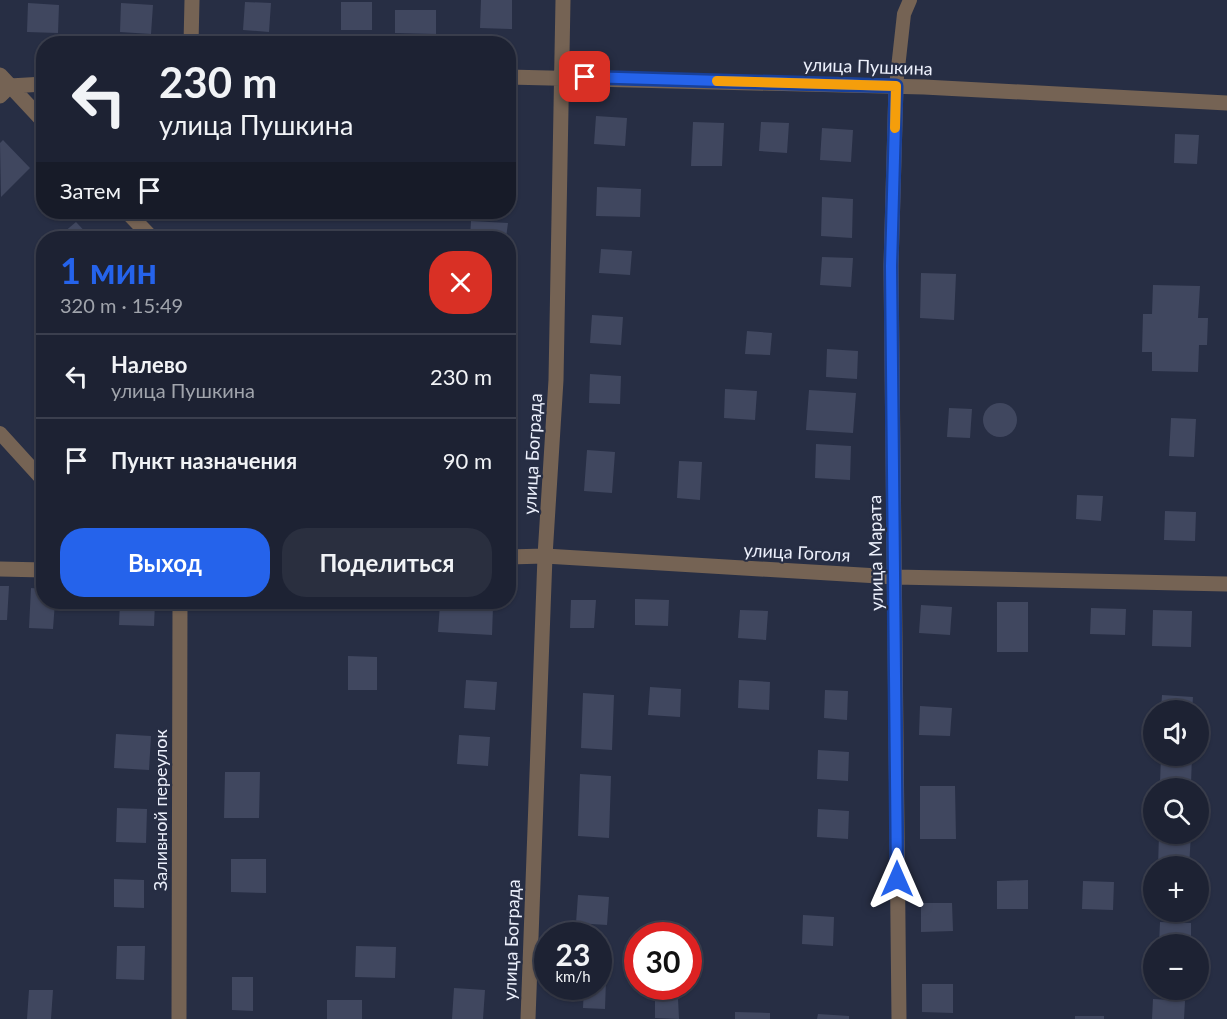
<!DOCTYPE html>
<html lang="ru">
<head>
<meta charset="utf-8">
<style>
	:root { --surface:#1d2233; --page:#2a2f3f; --text:#f1f3f6; --muted:#a0a4ac; --line:#3b3f4e; --accent:#2563eb }
	body { margin:0; font-family:Lato,sans-serif; background:var(--page); color:var(--text); height:100vh; display:flex; flex-direction:column; font-size:22px; white-space:nowrap }
	* { box-sizing:border-box; margin:0 }
	p { font-size:20px; color:var(--muted) }
	.icon { flex:none; width:33px; height:33px; fill:none; stroke:currentColor; stroke-width:2; stroke-linecap:round; stroke-linejoin:round }
	.map { position:relative; flex:1; overflow:hidden }
	.side { position:absolute; left:36px; top:231px; width:480px; height:378px; display:flex; flex-direction:column; background:var(--surface); border-radius:24px; box-shadow:0 2px 4px #0004,0 0 0 2px var(--line) }
	.side>* { flex:none }
	.banner { position:absolute; left:36px; top:36px; width:480px; height:183px; border-radius:24px; box-shadow:0 2px 4px #0004,0 0 0 2px var(--line); background:#1d2233; color:var(--text); overflow:hidden }
	.buttons { position:absolute; left:1143px; top:700px; display:grid; gap:12px }
	.buttons a { display:grid; place-items:center; width:66px; height:66px; border-radius:50%; background:var(--surface); box-shadow:0 2px 4px #0004,0 0 0 2px var(--line); font-size:30px }
	.speed { position:absolute; left:534px; top:922px; display:flex; gap:12px; font-size:30px; font-weight:700; text-align:center }
	.speed>* { display:grid; place-content:center; width:78px; height:78px; border-radius:50%; background:var(--surface); box-shadow:0 2px 4px #0004,0 0 0 2px var(--line); line-height:1 }
	.speed small { font-size:15px; font-weight:400 }
	.speed .limit { border:9px solid #d22; background:#fff; color:#111 }
	.pin { position:absolute; display:grid; place-items:center; width:51px; height:51px; color:#fff; margin:-26px; border-radius:12px; box-shadow:0 3px 9px #0006 }
	.me { position:absolute; width:66px; margin:-33px; rotate:0deg; stroke-linejoin:round; filter:drop-shadow(0 0 4px #0008) }
	.turn { display:flex; align-items:center; gap:21px; height:126px; padding:0 24px; font-size:27px }
	.turn .icon { width:78px; height:78px; stroke-width:2.5 }
	.turn b { display:block; font-size:42px; line-height:51px }
	.then { display:flex; align-items:center; height:57px; padding:0 24px; background:#0003; gap:12px; font-size:22px }
	.round { display:grid; place-items:center; flex:none; width:63px; height:63px; border-radius:24px; background:var(--page) }
	.head { display:flex; align-items:center; justify-content:space-between; height:102px; padding:0 24px }
	h1 { font-size:36px; font-weight:700; line-height:45px; color:var(--accent) }
	.primary-button { display:flex; gap:12px; margin-top:auto; padding:12px 24px }
	.primary-button a { flex:1; height:69px; border-radius:24px; background:var(--accent); color:#fff; font-size:24px; font-weight:700; line-height:69px; text-align:center }
	.primary-button a+a { background:var(--page); color:var(--text) }
	ul { padding:0; list-style:none }
	li { display:flex; align-items:center; gap:18px; height:84px; padding:0 24px; border-top:2px solid var(--line) }
	li div { flex:1 }
	li b { display:block; font-size:22px }
	li em { font-style:normal }
	.map>svg:first-child { display:block }
	.building { fill:#40475f }
	.lines { fill:none; stroke-linecap:round; stroke-linejoin:round }
	.lane { stroke:#756354; stroke-width:14 }
	.street { stroke:#756354; stroke-width:15 }
	.route-casing { stroke:#184099; stroke-width:15 }
	.route { stroke:#2563eb; stroke-width:10 }
	.slow { stroke:#f59e0b; stroke-width:10 }
	.labels { text-anchor:middle; dominant-baseline:central; stroke-width:4.5; stroke-linejoin:round; paint-order:stroke }
	.street-label { font-size:18px; fill:#ecf0fc; stroke:#272e44 }
</style>
</head>
<body>
<div class="map">
<svg width="1227" height="1019" viewBox="0 0 1227 1019">
	<rect width="100%" height="100%" fill="#272e44"/>
	<path class="building" d="M481,0H512V29L480,28Z
		M245,2L271,3L269,32L243,30Z
		M341,2H372V30H341Z
		M28,3L59,5L58,33L27,32Z
		M121,3L153,5L151,34L120,32Z
		M395,10H436V34L395,33Z
		M596,116L627,118L625,146L594,144Z
		M693,122L724,123L722,166H691Z
		M761,122L789,123L787,153L759,151Z
		M822,128L853,130L851,162L820,160Z
		M1175,134L1199,135L1197,164L1174,163Z
		M3,140L30,168L1,197L0,143Z
		M597,187L641,189L640,217L596,216Z
		M822,197L853,199L852,238L821,236Z
		M471,221L508,223L506,238H470Z
		M76,222L91,238H57Z
		M601,249L632,251L630,275L599,273Z
		M822,257L853,258L851,287L820,285Z
		M921,273L956,274L954,320L920,318Z
		M1153,285L1200,286L1198,318H1208L1207,345H1199L1198,372L1152,371V352H1142L1143,314H1152Z
		M592,315L623,317L621,345L590,343Z
		M747,331L772,333L770,355L745,354Z
		M827,349L858,351L857,379L826,377Z
		M590,374L621,376L620,404L589,403Z
		M725,389L757,391L755,420L724,418Z
		M809,390L856,393L853,433L806,430Z
		M983 420a17 17 0 1 1 34 0a17 17 0 1 1-34 0Z
		M949,408L972,409L970,438L947,437Z
		M1171,418L1196,419L1194,457L1169,456Z
		M816,444L851,446L850,480L815,478Z
		M587,450L615,452L612,493L584,491Z
		M679,461L702,462L700,500L677,498Z
		M1077,495L1103,496L1101,521L1076,519Z
		M1165,511L1196,512L1195,541L1164,540Z
		M0,586H9L7,620H0Z
		M31,588L44,589V602H55L53,629L29,628Z
		M635,599L669,600L668,626L635,625Z
		M571,600H596L594,628H570Z
		M120,602H155L154,626L119,625Z
		M997,602H1028V652H997Z
		M440,604L493,607L492,635L438,632Z
		M921,605L952,607L950,635L919,633Z
		M1091,608L1126,609L1125,635L1090,634Z
		M740,610L768,611L766,640L738,638Z
		M1153,610L1192,611L1191,647L1152,646Z
		M348,656L377,657V690H348Z
		M466,680L497,682L495,710L464,708Z
		M739,680L770,682L769,710L738,708Z
		M650,687L681,689L680,717L648,715Z
		M825,690L848,691L847,720L824,718Z
		M583,693L614,695L612,750L581,748Z
		M1162,695L1193,697L1192,711H1161Z
		M920,706L952,708L950,736L919,735Z
		M116,734L151,736L149,770L114,768Z
		M459,735L490,737L488,766L457,764Z
		M818,750L849,752L848,781L817,779Z
		M1161,756H1192L1191,784L1160,783Z
		M225,772H260L259,818H224Z
		M580,774L611,776L609,838L578,836Z
		M920,786H955L956,839H920Z
		M117,808L147,809L146,843L116,842Z
		M818,809L849,811L848,839L817,837Z
		M1159,834H1191L1189,867H1158Z
		M231,859H266V893L231,892Z
		M114,879L144,880V908L114,907Z
		M1028,880V909H997V881Z
		M1083,881L1114,882L1113,910L1082,909Z
		M578,895L609,897L607,925L576,923Z
		M921,903H952L953,931L921,932Z
		M803,915L834,917L833,946L802,944Z
		M1160,922L1191,923V945H1159Z
		M117,946H145L144,980L116,979Z
		M356,946L396,947L395,978L355,977Z
		M232,977H253V1011L232,1010Z
		M598,980H606L605,1009L583,1008L584,987H598Z
		M922,984H953V1013L922,1012Z
		M454,988L485,990L483,1019H452Z
		M29,990H53L51,1019H27Z
		M655,997L678,998L679,1019L655,1018Z
		M1153,999L1185,1001L1184,1019H1152Z
		M327,1000H362V1019H327Z
		M735,1012L770,1013V1019H735Z
		M818,1014L849,1016V1019H817Z
		M1075,1016H1104V1019H1075Z"/>
	<g class="lines">
		<path class="lane" d="M896,86L904,14L910,0
			M0,433L40,477L44,478"/>
		<path class="street" d="M191,44L192,0
			M0,75L44,122
			M508,77L924,87L1227,103
			M896,86L891,266L899,1019
			M0,96L10,86L44,84
			M127,212L152,238
			M508,557L545,556L895,577L1227,584
			M0,569L44,570
			M179,1019L180,602
			M528,1019L545,556L556,380L563,0"/>
	</g>
	<g class="lines">
		<g class="route-casing">
			<path id="route" d="M585,77L896,86L891,266L897,879"/>
		</g>
		<use href="#route" class="route"/>
		<path class="slow" d="M717,81L896,86L895,128"/>
	</g>
	<g class="labels">
		<g class="street-label">
			<text transform="translate(868 66) rotate(2)">улица Пушкина</text>
			<text transform="translate(532 454) rotate(-87)">улица Бограда</text>
			<text transform="translate(797 552) rotate(3)">улица Гоголя</text>
			<text transform="translate(875 553) rotate(-91)">улица Марата</text>
			<text transform="translate(160 810) rotate(-90)">Заливной переулок</text>
			<text transform="translate(511 940) rotate(-88)">улица Бограда</text>
		</g>
	</g>
</svg>
<div class="buttons">
<a><svg class="icon" aria-label="sound" viewBox="0 0 24 24"><path d="M4 9h4l5-4v14l-5-4H4zM17 9q2 3 0 6"/></svg></a>
<a><svg class="icon" aria-label="search" viewBox="0 0 24 24"><circle cx="10" cy="10" r="6"/><path d="M15 15l6 6"/></svg></a>
<a>+</a>
<a>−</a>
</div>
<div class="speed"><div>23<small>km/h</small></div><div class="limit">30</div></div>
<div class="pin" style="left:585px;top:77px;background:#d93025"><svg class="icon" aria-label="arrive" viewBox="0 0 24 24"><path d="M6 21V4h12l-3 4 3 4H6"/></svg></div>
<svg class="me" style="left:897px;top:879px" viewBox="-20 -20 40 40"><path d="M0-17L14 15 0 8-14 15z" fill="#2563eb" stroke="#fff" stroke-width="4"/></svg>
<div class="banner">
<div class="turn"><svg class="icon" aria-label="left" viewBox="0 0 24 24"><path d="M17 20v-9H6M10 6l-5 5 5 5"/></svg><div><b>230 m</b>улица Пушкина</div></div>
<div class="then">Затем<svg class="icon" aria-label="arrive" viewBox="0 0 24 24"><path d="M6 21V4h12l-3 4 3 4H6"/></svg></div>
</div>
<section class="side">
<div class="head"><div><h1>1 мин</h1><p>320 m · 15:49</p></div><a class="round" style="background:#d93025;color:#fff"><svg class="icon" aria-label="close" viewBox="0 0 24 24"><path d="M6 6l12 12M18 6L6 18"/></svg></a></div>
<ul>
<li><svg class="icon" aria-label="left" viewBox="0 0 24 24"><path d="M17 20v-9H6M10 6l-5 5 5 5"/></svg><div><b>Налево</b><p>улица Пушкина</p></div><em>230 m</em></li>
<li><svg class="icon" aria-label="arrive" viewBox="0 0 24 24"><path d="M6 21V4h12l-3 4 3 4H6"/></svg><div><b>Пункт назначения</b></div><em>90 m</em></li>
</ul>
<div class="primary-button"><a>Выход</a><a>Поделиться</a></div>
</section>
</div>
</body>
</html>
